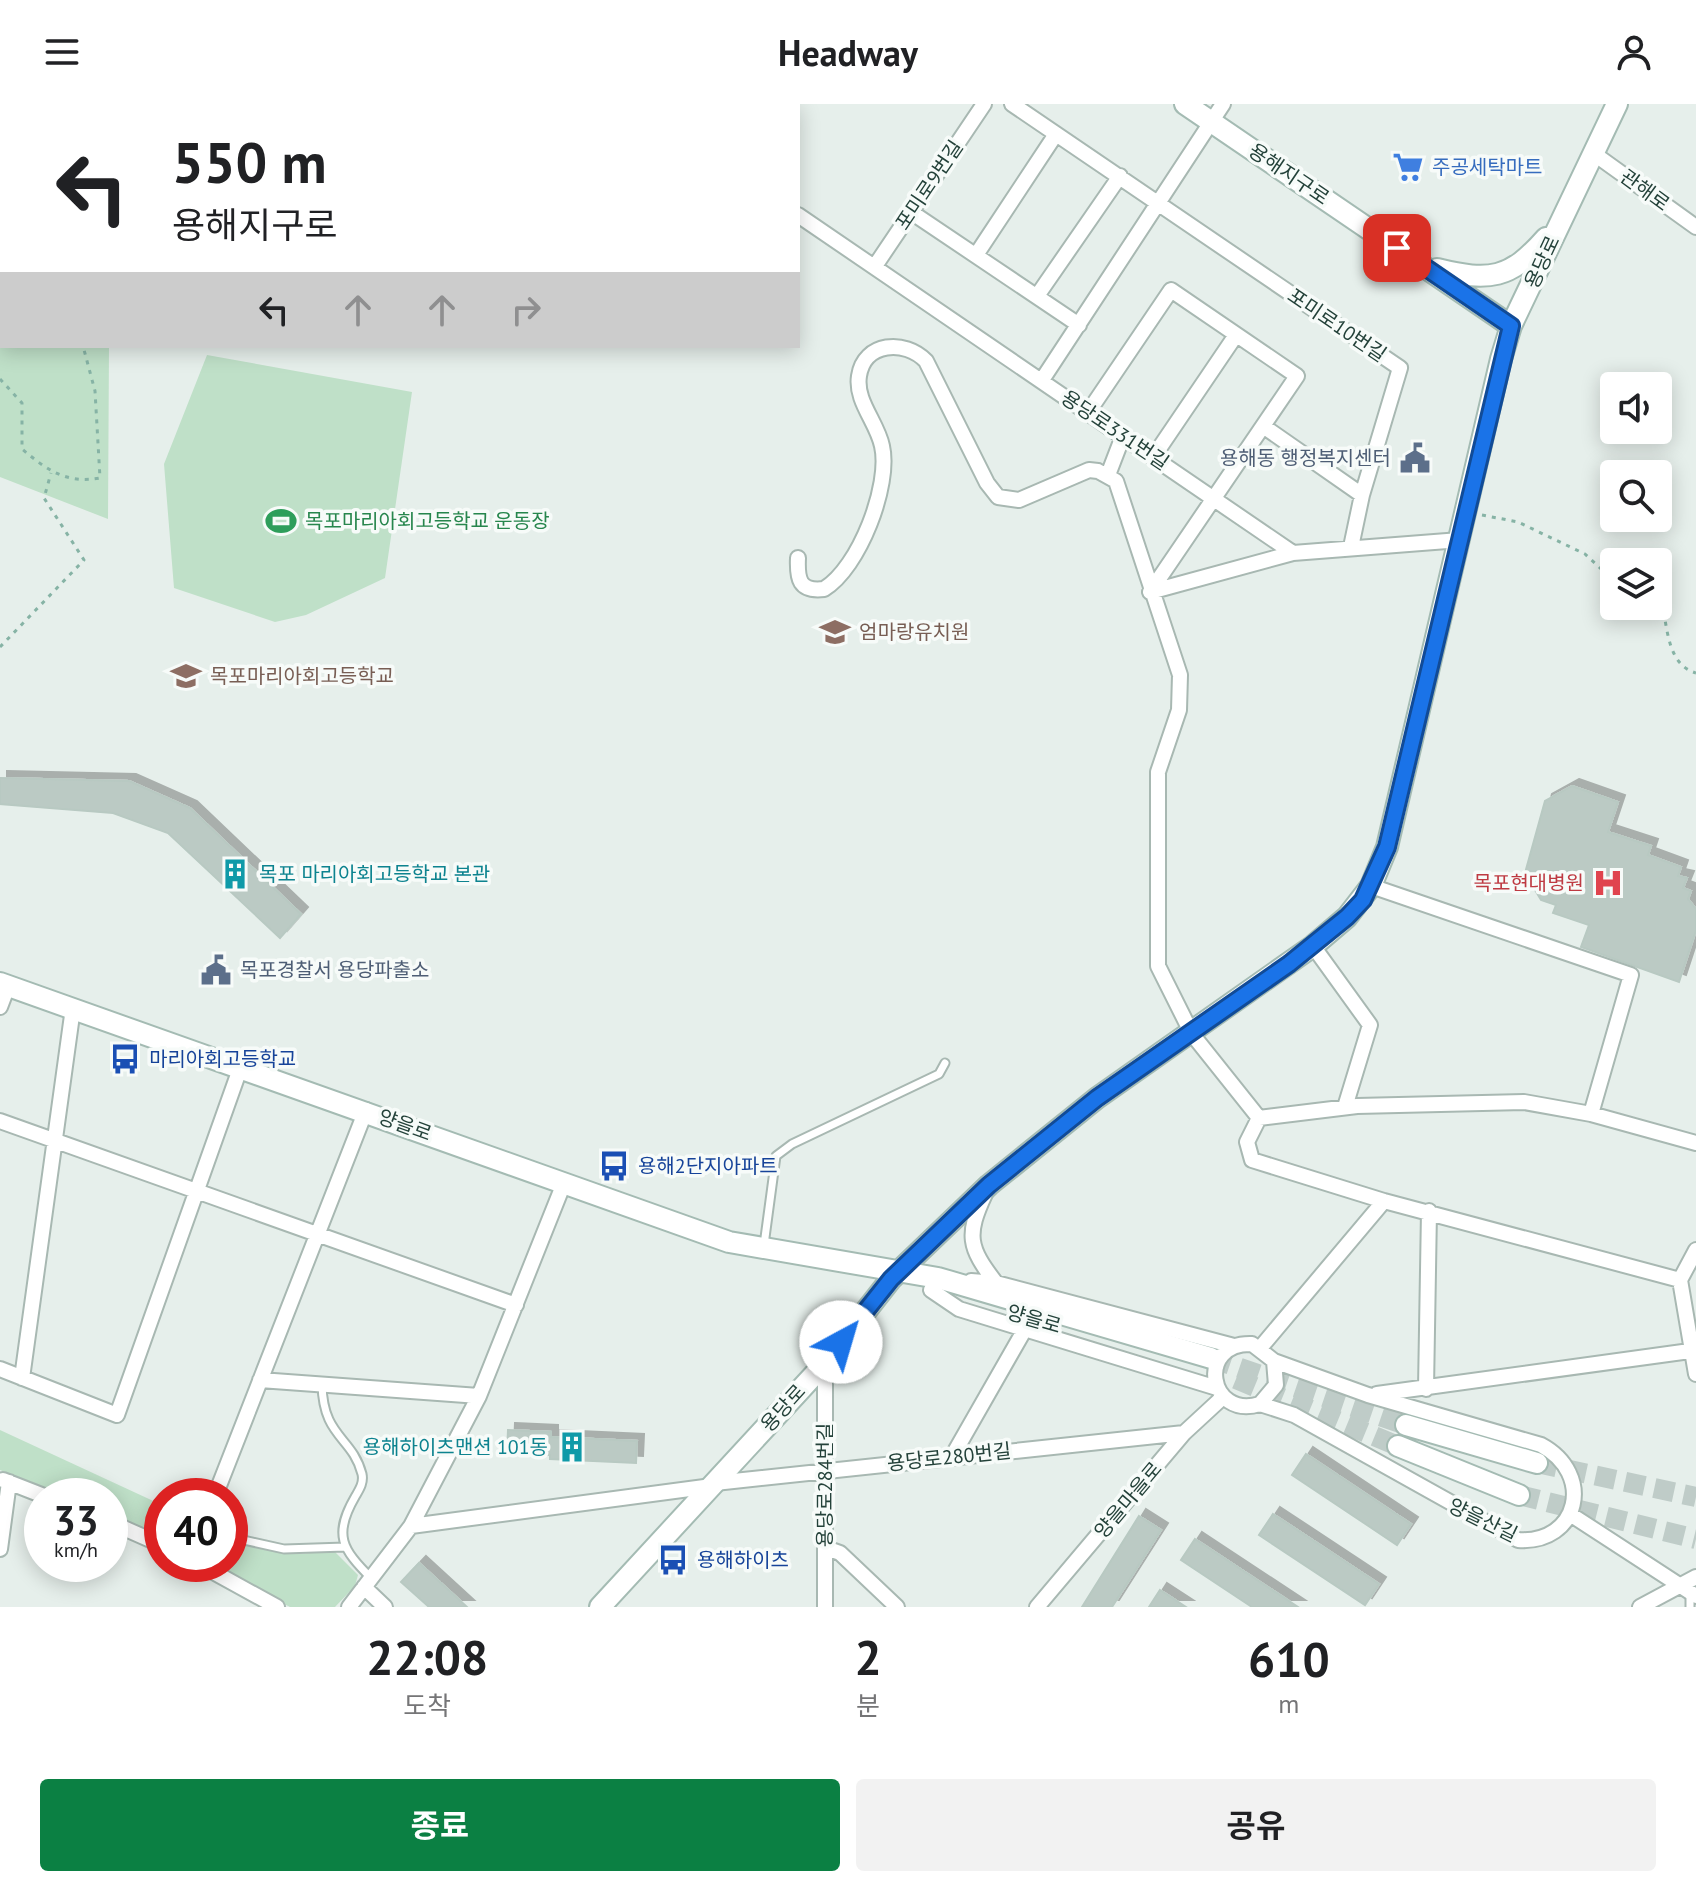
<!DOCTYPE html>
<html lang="ko">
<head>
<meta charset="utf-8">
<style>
	:root { --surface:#fff; --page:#f2f2f2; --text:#202124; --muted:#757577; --accent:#0b8043 }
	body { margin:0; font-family:"PT Sans","Noto Sans KR",sans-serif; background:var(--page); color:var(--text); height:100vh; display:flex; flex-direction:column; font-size:30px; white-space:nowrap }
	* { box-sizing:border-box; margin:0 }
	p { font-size:26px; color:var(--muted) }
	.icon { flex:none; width:44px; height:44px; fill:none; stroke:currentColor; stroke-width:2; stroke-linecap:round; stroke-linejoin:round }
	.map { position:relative; height:1503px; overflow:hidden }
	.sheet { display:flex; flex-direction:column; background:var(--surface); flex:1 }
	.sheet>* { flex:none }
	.top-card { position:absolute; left:0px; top:0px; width:800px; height:244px; box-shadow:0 4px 20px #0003; background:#fff; color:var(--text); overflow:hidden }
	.controls { position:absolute; left:1600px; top:268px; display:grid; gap:16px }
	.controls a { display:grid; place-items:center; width:72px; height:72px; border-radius:8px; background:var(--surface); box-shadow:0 4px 20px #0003; font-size:40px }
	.speed { position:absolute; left:24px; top:1374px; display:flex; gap:16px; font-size:40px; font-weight:700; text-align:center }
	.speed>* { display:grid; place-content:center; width:104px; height:104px; border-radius:50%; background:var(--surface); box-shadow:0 4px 20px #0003; line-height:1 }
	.speed small { font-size:20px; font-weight:400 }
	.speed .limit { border:12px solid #d22; background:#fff; color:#111 }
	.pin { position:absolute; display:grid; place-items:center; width:68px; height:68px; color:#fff; margin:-34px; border-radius:16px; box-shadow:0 4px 12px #0006 }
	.me { position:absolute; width:88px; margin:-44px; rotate:39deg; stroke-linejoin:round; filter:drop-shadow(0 0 6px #0008) }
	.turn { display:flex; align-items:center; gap:28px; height:168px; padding:0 40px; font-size:36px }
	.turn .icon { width:104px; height:104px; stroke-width:2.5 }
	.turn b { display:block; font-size:56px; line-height:68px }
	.lanes { display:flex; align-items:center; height:76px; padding:0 40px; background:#0003; justify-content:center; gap:40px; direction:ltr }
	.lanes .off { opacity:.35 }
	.eta { display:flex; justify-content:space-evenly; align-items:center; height:136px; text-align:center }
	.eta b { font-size:48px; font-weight:700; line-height:56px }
	.cta { display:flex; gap:16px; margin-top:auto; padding:16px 40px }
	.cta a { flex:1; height:92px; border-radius:8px; background:var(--accent); color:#fff; font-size:32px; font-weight:700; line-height:92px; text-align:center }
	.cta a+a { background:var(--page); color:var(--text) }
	header { display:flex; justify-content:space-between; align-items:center; height:104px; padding:0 40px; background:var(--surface); font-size:36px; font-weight:700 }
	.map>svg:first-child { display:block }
	.green { fill:#bfe0c8 }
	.building { fill:#bbcac4; stroke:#b8c9c2; stroke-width:2; filter:url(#shadow) }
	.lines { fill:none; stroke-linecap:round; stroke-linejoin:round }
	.secondary-tunnel { stroke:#bfccc8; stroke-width:20; stroke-dasharray:20 10; stroke-linecap:butt }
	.lane-casing { stroke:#a8b8b2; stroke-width:11 }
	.street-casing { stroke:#a8b8b2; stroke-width:18 }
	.secondary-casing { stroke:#a4bbb3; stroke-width:24 }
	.path { stroke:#86b3a5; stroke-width:3; stroke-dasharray:4 6; stroke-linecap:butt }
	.lane { stroke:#fff; stroke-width:7 }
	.street { stroke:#fff; stroke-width:14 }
	.secondary { stroke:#fff; stroke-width:20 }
	.route-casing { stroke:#114b97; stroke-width:20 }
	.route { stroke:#1a73e8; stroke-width:14 }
	.labels { text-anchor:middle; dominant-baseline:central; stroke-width:7; stroke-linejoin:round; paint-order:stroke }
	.shop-label { font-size:20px; fill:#366cbe; stroke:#f7fbf9; text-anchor:start }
	.street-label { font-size:20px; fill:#24423a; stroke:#f7fbf9 }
	.service-label { font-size:20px; fill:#4e5e75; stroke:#f7fbf9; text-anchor:end }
	.leisure-label { font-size:20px; fill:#27864d; stroke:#f7fbf9; text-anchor:start }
	.education-label { font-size:20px; fill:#785e54; stroke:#f7fbf9; text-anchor:start }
	.culture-label { font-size:20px; fill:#0d838f; stroke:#f7fbf9; text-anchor:start }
	.health-label { font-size:20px; fill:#be3a42; stroke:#f7fbf9; text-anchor:end }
	.transit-label { font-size:20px; fill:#164399; stroke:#f7fbf9; text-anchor:start }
</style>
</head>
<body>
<header><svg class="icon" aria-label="menu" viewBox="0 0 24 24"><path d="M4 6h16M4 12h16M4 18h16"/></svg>Headway<svg class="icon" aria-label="person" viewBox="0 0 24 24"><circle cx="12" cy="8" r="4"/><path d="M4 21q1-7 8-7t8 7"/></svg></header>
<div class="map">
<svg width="1696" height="1503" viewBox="0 0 1696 1503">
	<defs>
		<filter id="shadow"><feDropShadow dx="7" dy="-7" stdDeviation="0" flood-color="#0004"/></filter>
	</defs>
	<rect width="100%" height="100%" fill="#e6efeb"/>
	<path class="green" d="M0,22L2,242H109L108,415L0,373Z
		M207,251L412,288L385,474L306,511L275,518L174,484L164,360Z
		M0,1326L162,1401V1436L110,1413V1392H61L0,1366Z
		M230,1434L301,1450L333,1446L358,1471L355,1482L335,1503H290L209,1460H230Z"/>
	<path class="building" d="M0,674L129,677L190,704L301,810L280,834L168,729L113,709L0,700Z
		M1572,682L1618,698L1608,728L1651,742L1648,751L1681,763L1678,772L1687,774L1683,784L1691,787L1688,795L1696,805V826L1679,878L1581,843L1589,821L1553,809L1556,801L1541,796L1525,769L1545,697Z
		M508,1326L551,1328V1333L637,1337L636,1359L550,1355V1351L507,1349Z
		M1306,1350L1411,1420L1397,1441L1292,1371Z
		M1273,1410L1379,1480L1365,1501L1259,1431Z
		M1139,1412L1161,1426L1112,1503H1082Z
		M1195,1435L1298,1503H1252L1181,1456Z
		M419,1459L467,1503H429L401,1478Z
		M1160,1486L1186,1503H1149Z"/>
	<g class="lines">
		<path class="secondary-tunnel" d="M1211,1254L1406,1321
			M1236,1275L1398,1342
			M1537,1359L1696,1393
			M1519,1391L1696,1435"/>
		<g class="lane-casing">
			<path id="lane" d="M764,1141L776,1052L792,1040L939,970L945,959
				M322,1280C323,1334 352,1332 362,1370C364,1379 359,1386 355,1393C333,1431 342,1445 371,1474
				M230,1433L284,1445L345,1443
				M1690,1503V1489"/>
		</g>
		<g class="street-casing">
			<path id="street" d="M242,0L243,2
				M1012,0L1400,264L1362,391L1351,443
				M664,2L665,0
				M1593,49L1696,123
				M911,108L1079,221
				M798,111L1293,449L1460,436
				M976,151L1056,30
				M875,162L984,0
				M1037,192L1120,72
				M1042,276L1223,0
				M1089,307L1171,186L1297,272L1150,488
				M1263,322L1362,391
				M1154,352L1236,231
				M1108,371L1123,332
				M798,454C797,475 799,488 824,485C859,464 891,381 882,342C877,318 855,297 859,272C864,238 905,235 926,257L987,379L998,393L1019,396L1089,366L1098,367L1116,377L1180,571L1179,606L1158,668V862L1192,930L1259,1014L1247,1038L1252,1056L1384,1097L1680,1176L1696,1270
				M1150,488L1293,449
				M1371,782L1631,871L1591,1010
				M1313,842L1370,921L1345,1003
				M0,903L8,882
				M1259,1014L1357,1002L1524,998L1591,1010L1696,1039
				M0,1017L516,1201
				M985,1090C966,1131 968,1143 996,1179
				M1680,1176L1696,1146
				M971,1177L996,1179L1234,1242
				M931,1186L959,1205L1217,1284
				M1261,1243L1384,1097
				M0,1265L117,1311L241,962
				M22,1274L73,904
				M260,1276L479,1292
				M1426,1285L1429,1107
				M1377,1290L1690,1247
				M1260,1300L1294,1311L1518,1436C1579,1440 1595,1370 1541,1341L1368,1291L1274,1257L1252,1240C1196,1238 1208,1316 1260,1300L1276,1281L1274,1257
				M953,1351L1025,1225
				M3,1376L44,1392
				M715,1379L1184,1329
				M215,1392L366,1006
				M1570,1410L1696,1492
				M110,1418L162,1441
				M411,1422L712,1382
				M826,1444L840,1449L897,1503
				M0,1445L9,1378
				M199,1460L277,1503
				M364,1483L385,1503
				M349,1503L411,1422L479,1292L564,1079
				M825,1503V1259
				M1037,1503L1184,1329L1223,1293
				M1640,1503L1696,1473"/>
		</g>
		<g class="secondary-casing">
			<path id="secondary" d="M1185,0L1511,222
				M1437,165C1490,178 1510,175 1546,134
				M0,879L729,1138L938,1174L1211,1254
				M1406,1321L1537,1359
				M1398,1342L1519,1391
				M600,1503L825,1259L891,1175L989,1081L1097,994L1313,842L1347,813L1371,782L1387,743L1501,255L1511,222L1617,0"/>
		</g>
		<path class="path" d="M0,142L2,144
			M0,160L2,159
			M0,275L22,299V345C47,366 66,380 100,374L95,287L83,242
			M1482,411L1518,418L1585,450L1614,477
			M1658,489C1669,510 1662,559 1696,569
			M0,543L84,456L44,394L51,369"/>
		<use href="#lane" class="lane"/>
		<use href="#street" class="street"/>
		<use href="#secondary" class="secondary"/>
	</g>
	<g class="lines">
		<g class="route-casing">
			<path id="route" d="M841,1238L891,1175L989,1081L1097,994L1289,860L1347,813L1363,796L1387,743L1511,222L1397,144"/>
		</g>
		<use href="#route" class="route"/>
	</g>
	<defs>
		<g id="supermarket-bare" transform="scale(2.4)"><path d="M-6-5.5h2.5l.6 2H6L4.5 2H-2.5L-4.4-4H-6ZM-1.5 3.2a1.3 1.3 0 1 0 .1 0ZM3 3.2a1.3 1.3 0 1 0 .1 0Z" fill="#3f7fe0" stroke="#f7fbf9" stroke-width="2.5" paint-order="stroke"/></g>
		<g id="civic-bare" transform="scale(2.4)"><path d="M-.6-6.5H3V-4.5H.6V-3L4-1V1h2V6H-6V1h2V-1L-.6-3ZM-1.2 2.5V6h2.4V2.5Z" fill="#5c6f8a" stroke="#f7fbf9" stroke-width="2.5" paint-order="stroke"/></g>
		<g id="stadium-bare" transform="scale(2.4)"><path d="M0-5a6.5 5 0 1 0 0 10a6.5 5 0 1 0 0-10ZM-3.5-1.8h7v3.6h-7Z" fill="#2e9e5b" stroke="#f7fbf9" stroke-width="2.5" paint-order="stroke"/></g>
		<g id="school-bare" transform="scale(2.4)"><path d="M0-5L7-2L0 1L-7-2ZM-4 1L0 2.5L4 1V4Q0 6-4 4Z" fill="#8d6e63" stroke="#f7fbf9" stroke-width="2.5" paint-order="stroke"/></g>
		<g id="building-bare" transform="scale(2.4)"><path d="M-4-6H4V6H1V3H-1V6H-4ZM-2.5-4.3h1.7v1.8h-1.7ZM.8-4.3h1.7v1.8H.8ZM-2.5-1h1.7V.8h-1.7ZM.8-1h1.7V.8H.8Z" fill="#0f9aa8" stroke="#f7fbf9" stroke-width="2.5" paint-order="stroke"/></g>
		<g id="hospital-bare" transform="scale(2.4)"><path d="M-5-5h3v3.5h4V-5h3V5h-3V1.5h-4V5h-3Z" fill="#e0444e" stroke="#f7fbf9" stroke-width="2.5" paint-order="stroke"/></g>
		<g id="bus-bare" transform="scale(2.4)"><path d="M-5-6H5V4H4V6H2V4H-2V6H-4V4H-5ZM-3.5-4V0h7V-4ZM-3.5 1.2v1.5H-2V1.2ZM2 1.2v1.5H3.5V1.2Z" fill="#1a4fb4" stroke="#f7fbf9" stroke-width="2.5" paint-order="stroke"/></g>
	</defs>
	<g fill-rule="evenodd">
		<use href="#supermarket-bare" x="1408" y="63"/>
		<use href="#civic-bare" x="1415" y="354"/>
		<use href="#stadium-bare" x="281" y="417"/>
		<use href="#school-bare" x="835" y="528"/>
		<use href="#school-bare" x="186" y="572"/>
		<use href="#building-bare" x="235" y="770"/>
		<use href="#hospital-bare" x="1608" y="779"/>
		<use href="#civic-bare" x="216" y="866"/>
		<use href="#bus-bare" x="125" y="955"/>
		<use href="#bus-bare" x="614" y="1062"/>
		<use href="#building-bare" x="572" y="1343"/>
		<use href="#bus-bare" x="673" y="1456"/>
	</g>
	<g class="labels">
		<g class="shop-label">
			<text x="1432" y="63">주공세탁마트</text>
		</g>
		<g class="street-label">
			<text transform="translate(1289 70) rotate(34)">용해지구로</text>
			<text transform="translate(929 81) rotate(-56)">포미로9번길</text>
			<text transform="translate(1645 86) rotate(36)">관해로</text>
			<text transform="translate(1542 158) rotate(-65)">용당로</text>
			<text transform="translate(1337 221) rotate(34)">포미로10번길</text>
			<text transform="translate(1115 326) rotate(34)">용당로331번길</text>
			<text transform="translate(405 1021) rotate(20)">양을로</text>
			<text transform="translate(1034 1215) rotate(16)">양을로</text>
			<text transform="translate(783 1304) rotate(-48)">용당로</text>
			<text transform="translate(949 1353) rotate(-6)">용당로280번길</text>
			<text transform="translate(825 1381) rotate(-90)">용당로284번길</text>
			<text transform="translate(1128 1396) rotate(-50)">양을마을로</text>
			<text transform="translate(1483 1416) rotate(26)">양을산길</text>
		</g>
		<g class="service-label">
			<text x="1391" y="354">용해동 행정복지센터</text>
			<text x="240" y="866" text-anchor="start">목포경찰서 용당파출소</text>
		</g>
		<g class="leisure-label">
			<text x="305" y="417">목포마리아회고등학교 운동장</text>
		</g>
		<g class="education-label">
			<text x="859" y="528">엄마랑유치원</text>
			<text x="210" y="572">목포마리아회고등학교</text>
		</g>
		<g class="culture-label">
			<text x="259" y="770">목포 마리아회고등학교 본관</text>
			<text x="548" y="1343" text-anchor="end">용해하이츠맨션 101동</text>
		</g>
		<g class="health-label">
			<text x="1584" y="779">목포현대병원</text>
		</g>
		<g class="transit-label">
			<text x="149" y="955">마리아회고등학교</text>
			<text x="638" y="1062">용해2단지아파트</text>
			<text x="697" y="1456">용해하이츠</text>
		</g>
	</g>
</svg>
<div class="controls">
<a><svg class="icon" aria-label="sound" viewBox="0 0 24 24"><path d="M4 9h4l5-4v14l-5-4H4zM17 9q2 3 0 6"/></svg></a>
<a><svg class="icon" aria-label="search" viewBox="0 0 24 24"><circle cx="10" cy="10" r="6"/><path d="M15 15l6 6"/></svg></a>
<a><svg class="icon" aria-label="layers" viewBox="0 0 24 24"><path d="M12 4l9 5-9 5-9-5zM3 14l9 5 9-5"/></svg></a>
</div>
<div class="speed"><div>33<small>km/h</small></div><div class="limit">40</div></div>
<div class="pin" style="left:1397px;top:144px;background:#d93025"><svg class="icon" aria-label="arrive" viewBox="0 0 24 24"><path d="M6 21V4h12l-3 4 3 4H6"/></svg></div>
<svg class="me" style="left:841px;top:1238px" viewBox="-20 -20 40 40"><circle r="19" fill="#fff"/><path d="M0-13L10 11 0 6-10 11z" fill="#1a73e8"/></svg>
<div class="top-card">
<div class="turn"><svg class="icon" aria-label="left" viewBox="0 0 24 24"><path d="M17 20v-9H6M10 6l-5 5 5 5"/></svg><div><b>550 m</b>용해지구로</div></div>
<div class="lanes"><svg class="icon" aria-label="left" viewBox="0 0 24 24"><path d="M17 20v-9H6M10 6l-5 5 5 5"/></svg><svg class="icon off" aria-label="ahead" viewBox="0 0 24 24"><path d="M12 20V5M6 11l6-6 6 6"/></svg><svg class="icon off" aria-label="ahead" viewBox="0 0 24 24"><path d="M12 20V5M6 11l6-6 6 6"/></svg><svg class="icon off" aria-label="right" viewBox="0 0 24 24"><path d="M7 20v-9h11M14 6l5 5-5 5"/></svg></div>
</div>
</div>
<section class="sheet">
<div class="eta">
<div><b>22:08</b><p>도착</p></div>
<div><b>2</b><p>분</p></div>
<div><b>610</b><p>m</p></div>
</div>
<div class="cta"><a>종료</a><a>공유</a></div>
</section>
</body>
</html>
